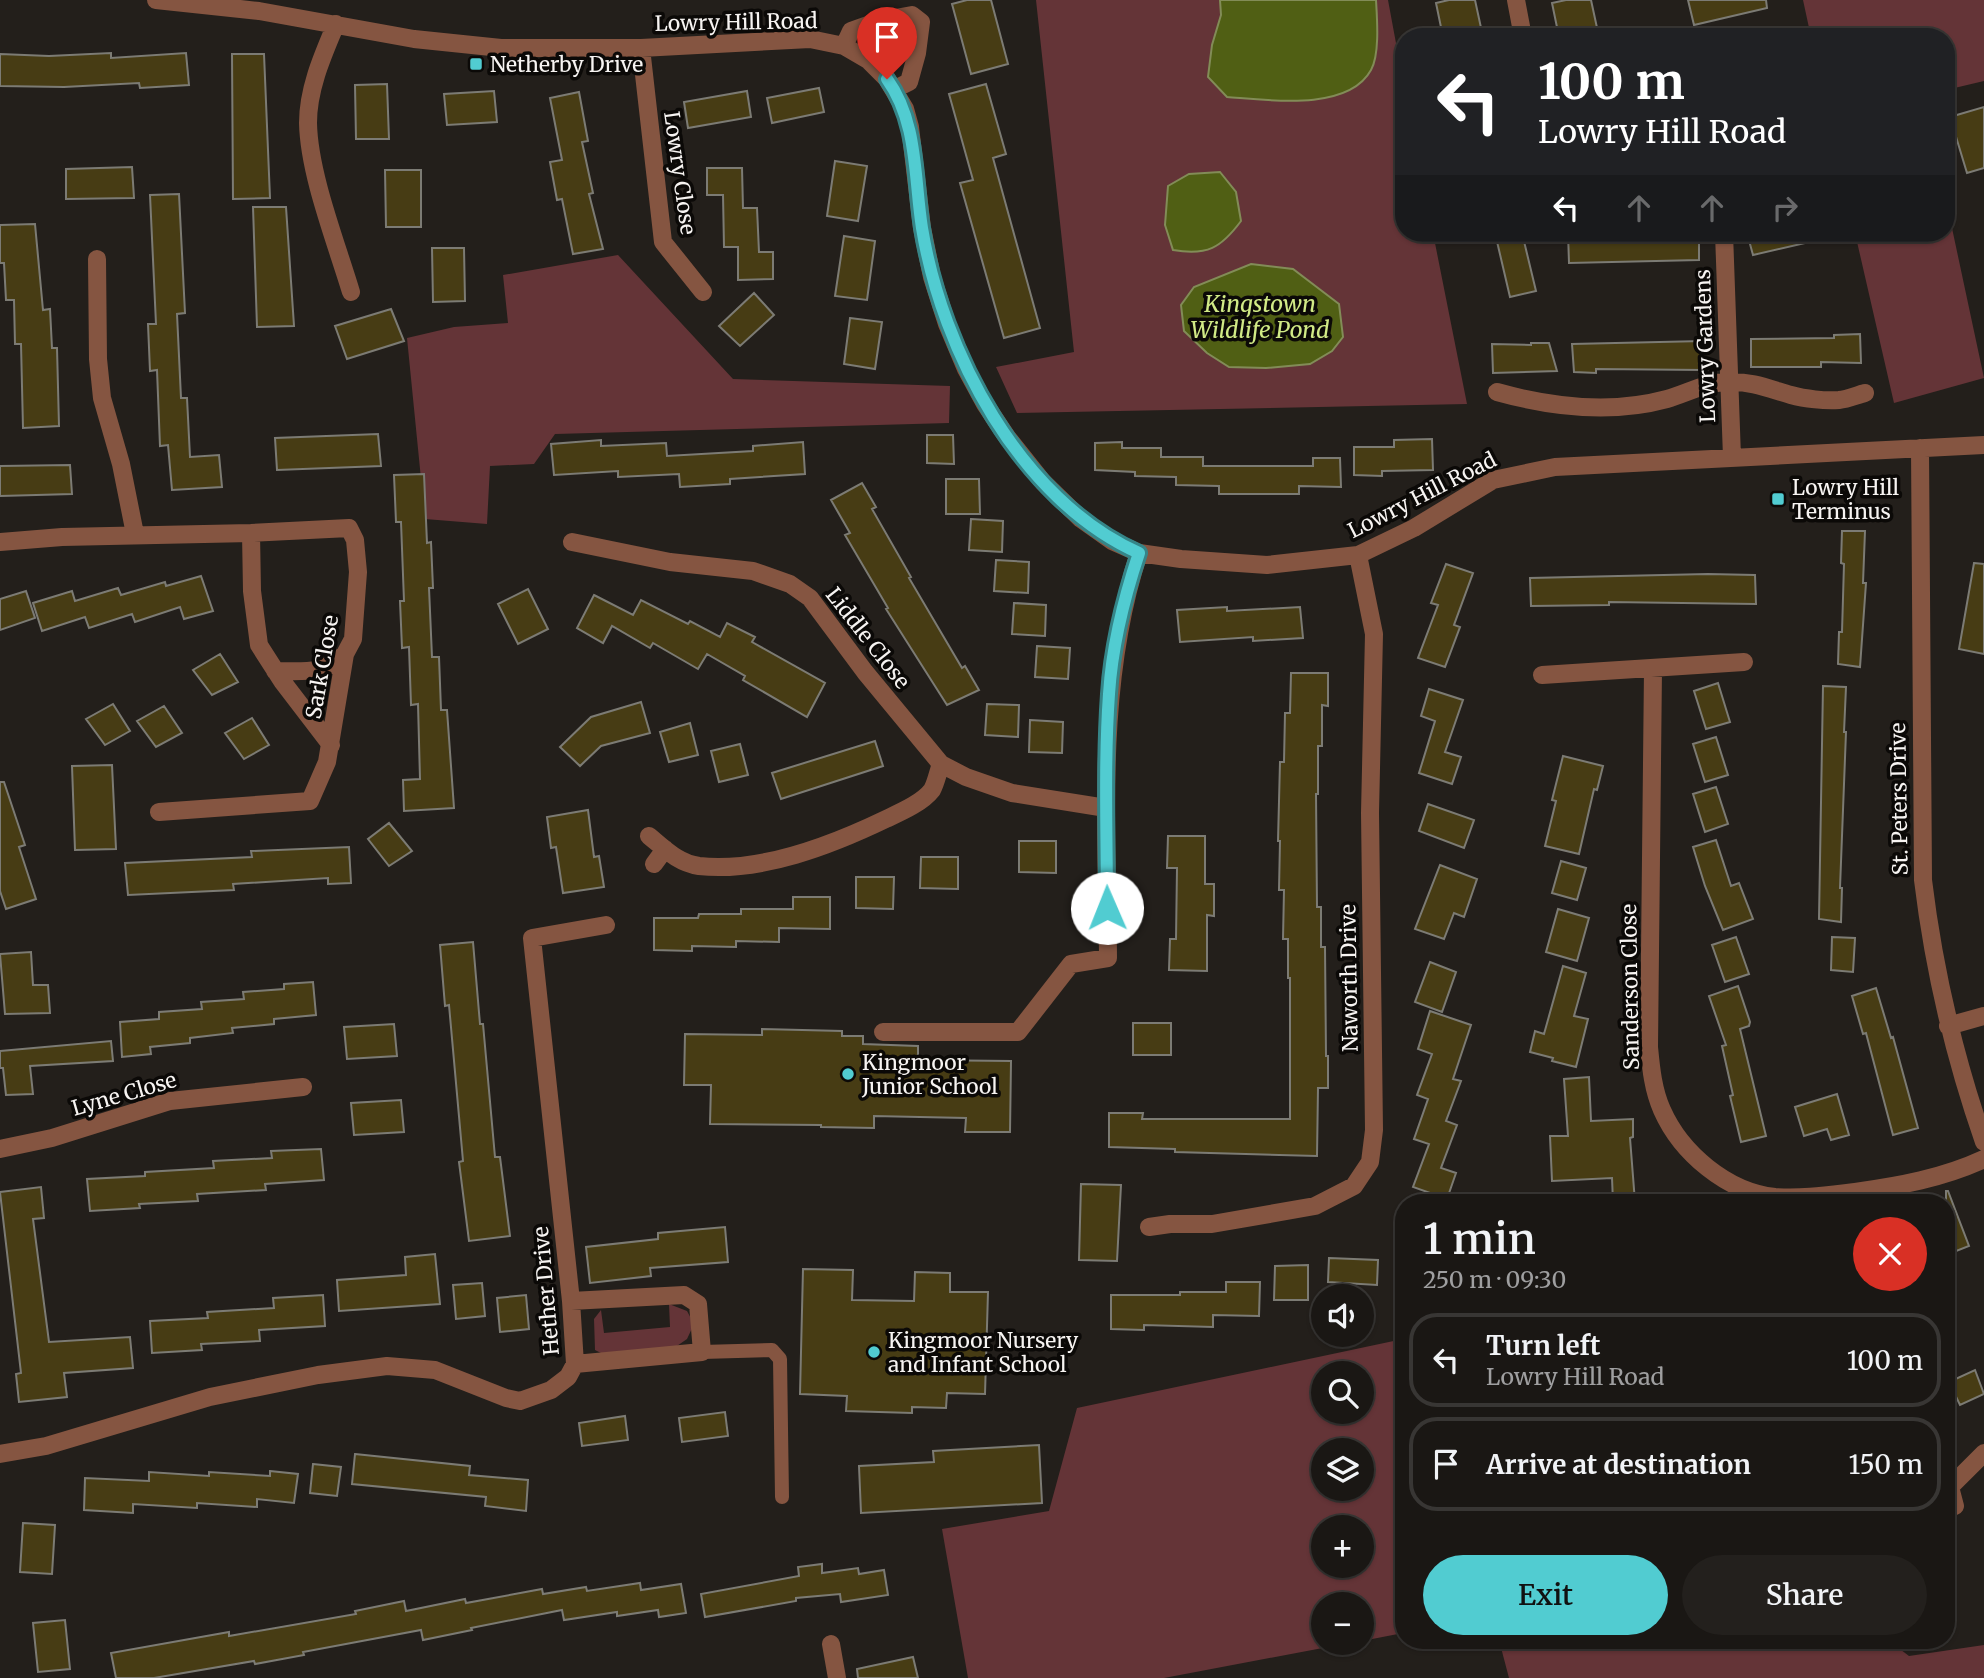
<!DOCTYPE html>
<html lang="en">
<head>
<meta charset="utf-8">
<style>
	:root { --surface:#1a1714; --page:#23201d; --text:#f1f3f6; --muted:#9f9fa0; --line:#383634; --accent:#51ccd1 }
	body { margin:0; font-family:Merriweather,serif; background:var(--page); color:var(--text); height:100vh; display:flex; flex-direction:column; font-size:26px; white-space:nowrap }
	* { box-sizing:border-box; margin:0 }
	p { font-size:23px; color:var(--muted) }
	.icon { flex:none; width:38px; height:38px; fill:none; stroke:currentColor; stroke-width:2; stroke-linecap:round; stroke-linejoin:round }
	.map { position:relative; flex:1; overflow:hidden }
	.details { position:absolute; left:1395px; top:1194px; width:560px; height:455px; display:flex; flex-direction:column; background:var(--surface); border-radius:28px; box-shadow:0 2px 5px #0004,0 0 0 2px var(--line) }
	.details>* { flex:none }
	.hud { position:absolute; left:1395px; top:28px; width:560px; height:214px; border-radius:28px; box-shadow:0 2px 5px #0004,0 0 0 2px var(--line); background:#202124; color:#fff; overflow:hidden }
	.buttons { position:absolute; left:1311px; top:1284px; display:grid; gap:14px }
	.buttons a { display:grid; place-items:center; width:63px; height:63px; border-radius:50%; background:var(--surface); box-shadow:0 2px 5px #0004,0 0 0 2px var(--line); font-size:35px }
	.pin { position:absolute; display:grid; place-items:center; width:60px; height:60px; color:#fff; margin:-72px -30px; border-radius:50% 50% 50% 0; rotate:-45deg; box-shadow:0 0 7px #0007 }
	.pin .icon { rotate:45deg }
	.me { position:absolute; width:77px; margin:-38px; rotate:359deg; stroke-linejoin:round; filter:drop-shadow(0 0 5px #0008) }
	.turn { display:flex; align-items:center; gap:24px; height:147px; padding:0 28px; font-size:32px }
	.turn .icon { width:91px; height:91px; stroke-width:2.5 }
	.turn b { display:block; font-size:49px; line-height:60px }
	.lanes { display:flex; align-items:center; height:66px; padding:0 28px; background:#0003; justify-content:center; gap:35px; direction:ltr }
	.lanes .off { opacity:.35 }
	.round { display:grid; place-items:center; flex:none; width:74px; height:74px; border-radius:37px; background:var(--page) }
	.headline { display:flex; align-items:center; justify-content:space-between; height:119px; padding:0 28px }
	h1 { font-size:42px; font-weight:600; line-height:52px }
	.primary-button { display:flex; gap:14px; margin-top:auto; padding:14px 28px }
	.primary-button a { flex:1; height:80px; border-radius:42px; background:var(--accent); color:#111; font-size:28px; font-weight:600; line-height:80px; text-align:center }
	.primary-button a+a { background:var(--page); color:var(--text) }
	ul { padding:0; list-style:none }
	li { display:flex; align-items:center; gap:21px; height:94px; margin:0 14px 10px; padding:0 14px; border:4px solid var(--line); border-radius:28px }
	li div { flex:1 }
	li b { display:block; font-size:26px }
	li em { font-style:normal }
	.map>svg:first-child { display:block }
	.green { fill:#643437; fill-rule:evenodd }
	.water { fill:#505f14; stroke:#828c57; stroke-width:2 }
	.building { fill:#473c14; stroke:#7c7b74; stroke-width:2 }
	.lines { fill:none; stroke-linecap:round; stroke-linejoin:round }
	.service { stroke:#855541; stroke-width:14 }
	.minor { stroke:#855541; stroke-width:18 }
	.route-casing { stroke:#358588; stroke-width:18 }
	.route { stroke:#51ccd1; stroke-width:12 }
	.poi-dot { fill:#51ccd1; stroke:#0b0907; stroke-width:2.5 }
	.labels { text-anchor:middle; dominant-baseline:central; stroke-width:7; stroke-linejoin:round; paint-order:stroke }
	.street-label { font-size:21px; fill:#f7f4f2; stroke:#0b0907 }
	.poi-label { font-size:21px; fill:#f7f4f2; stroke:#0b0907; text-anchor:start }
	.water-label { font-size:23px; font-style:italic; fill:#d1ea86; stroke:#0b0907 }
</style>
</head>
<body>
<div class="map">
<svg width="1984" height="1678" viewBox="0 0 1984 1678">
	<rect width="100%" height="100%" fill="#231f1b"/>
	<path class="green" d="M1036,0H1388L1403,81L1404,233H1433L1467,404L1017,413L996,367L1074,352Z
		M1803,0H1984V81L1946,90V37H1811Z
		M1946,200L1984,378L1894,403L1855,233H1946Z
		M618,255L733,379L950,386L949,423L555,434L534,464L490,466L487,524L425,519L407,338L454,327L508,323L503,275Z
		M669,1304L687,1311L694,1324L687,1339L674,1348L605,1355L595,1350L594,1319L601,1310L604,1333L670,1327Z
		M1403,1339V1633L1362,1641V1605H1323V1643H1349L1164,1678H968L942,1529L1049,1511L1077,1408ZM1323,1374H1362V1412H1323ZM1323,1451H1362V1489H1323ZM1323,1528H1362V1566H1323Z
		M1499,1640H1888L1909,1656L1984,1645V1678H1509Z"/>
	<path class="water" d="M1220,0H1376C1377,18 1380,54 1371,70C1348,112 1267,100 1227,97L1208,77L1212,45L1221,15Z
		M1220,172L1236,192L1241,221C1221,248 1207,256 1173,250L1165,225L1168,186L1189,174Z
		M1251,264L1293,269L1339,304L1343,337L1332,351L1310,364L1266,368L1229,367L1207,353L1184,331L1181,305L1194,287Z"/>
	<path class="building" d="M967,0H991L1008,64L971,74L952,4Z
		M1449,0H1475L1483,37H1443L1436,3Z
		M1566,0H1591L1599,37H1559L1552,3Z
		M1688,0H1766L1767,8L1694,25Z
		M111,53V58L186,53L189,85L140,88L139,83L64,87L0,86V54L49,56Z
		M232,54H264L270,198L233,199Z
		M387,84L389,139H356L355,85Z
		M986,84L1006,154L993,158L1040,328L1004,338L960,183L973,180L949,94Z
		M819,88L824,112L772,123L767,98Z
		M494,91L497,122L447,125L444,94Z
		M747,91L751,117L688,128L684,102Z
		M579,92L588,141L582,142L593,193L589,194L603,249L573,254L562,199L557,200L550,162L562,160L550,98Z
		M1984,107V168L1967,173L1950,117Z
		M835,161L867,166L858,221L827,216Z
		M132,167L134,198L66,199V169Z
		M707,168H742L743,208H757L759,252H773V279L738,280V247H724L723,195H707Z
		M385,170H421V227H386Z
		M179,194L185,313L177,314L181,398H187L190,457L219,455L222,487L172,490L168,445L160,446L157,370L150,371L148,324H156L150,195Z
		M253,207H286L294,326L257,327Z
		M35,224L43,310L50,309L52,348H57L59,426L23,428L21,344H15L14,300H6L4,263H0V225Z
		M1495,233H1522L1536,291L1510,297Z
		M1568,233H1699V260L1569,263Z
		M1747,233H1814V241L1753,255Z
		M844,236L875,241L867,300L835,296Z
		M432,248H464L465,301L433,302Z
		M754,293L774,315L740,346L719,326Z
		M391,309L404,341L347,359L335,326Z
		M850,318L882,322L875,369L844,364Z
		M1860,334L1861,363L1821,362V367H1751V339L1834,338V335Z
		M1703,341L1704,370L1596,369V373L1574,372L1572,344Z
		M1531,343H1549L1557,371L1493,373L1492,344L1531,345Z
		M378,434L381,466L277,470L275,438Z
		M927,435H953L954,464L927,463Z
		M1432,439L1433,470L1382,471V476L1354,475V447H1394V440Z
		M601,440V446L666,443L667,456L753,451V446L803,442L805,474L730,479V484L680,487L679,474L618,477V471L554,475L551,444Z
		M1122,442V448H1161V457H1203V466H1313V458H1340L1341,487L1299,486V494H1219V486L1176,485V477L1135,476V472L1095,470V443Z
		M70,465L72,494L0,496V466Z
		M424,474L427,543L431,542L433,588H429L432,657H439L441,710H447L454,808L404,811L403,780L420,779L418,704L411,705L409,647L402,648L400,601H404L401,522H396L394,475Z
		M946,479H979L980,514H946Z
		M862,483L876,507L872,509L911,577L909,578L962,668L965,666L979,690L947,705L886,609L888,608L845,535L850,533L831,500Z
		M971,519L1003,521L1002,552L969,550Z
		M1842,531H1865L1863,583H1866L1860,667L1838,664L1839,632H1842L1844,564L1841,563Z
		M996,560L1029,562L1028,593L994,591Z
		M1974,563L1984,564V654L1959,649Z
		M1446,564L1473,573L1454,625L1460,627L1445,667L1418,658L1438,605L1431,603Z
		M1708,574L1755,575L1756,604L1609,602V605L1531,606L1530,578Z
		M201,576L213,611L184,619L180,607L135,622L132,614L89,628L85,617L42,631L33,603L72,591L75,601L118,588L121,595L165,582L166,586Z
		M528,589L548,629L518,644L498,604Z
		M26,591L35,618L0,630V599Z
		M594,595L633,615L641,600L688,624L690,621L720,637L727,623L755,637L752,642L825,683L807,717L743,680L745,676L707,654L698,669L653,643L650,648L612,626L603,643L577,628Z
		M1014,603L1046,605L1045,636L1012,634Z
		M1227,607V611L1300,607L1303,638L1253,641V637L1180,642L1177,610Z
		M1037,646L1070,648L1068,679L1035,677Z
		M220,654L238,682L212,695L193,670Z
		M1291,673H1328V706L1322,705V746H1318V794H1316L1317,907H1321V947H1325L1326,1056H1328V1088H1318L1317,1156L1175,1152V1149L1109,1147V1113H1143L1142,1119H1290V978H1288V939H1283L1284,890H1279L1280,841H1278L1280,762H1284L1285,713H1290Z
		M1718,683L1730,722L1706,729L1694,691Z
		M1823,686L1846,687L1844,732H1846L1840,888H1842L1841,922L1819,919Z
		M1429,689L1463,700L1445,752L1461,757L1452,784L1419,773L1435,721L1421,716Z
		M641,702L650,733L601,746L580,766L560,747L591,717Z
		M113,704L130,731L105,745L86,719Z
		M987,704L1019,705L1018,737L985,735Z
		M164,706L182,733L156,747L137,721Z
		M252,718L269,745L244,759L225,733Z
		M1030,720L1063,722L1062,753L1029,752Z
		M690,723L698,755L669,762L660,732Z
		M1716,737L1728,775L1705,782L1693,744Z
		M875,741L883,766L781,799L772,773Z
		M740,744L748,775L719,782L711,751Z
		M1563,756L1603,766L1597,790L1594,789L1579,854L1545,846L1556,801L1552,800Z
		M112,765L116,849L75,850L72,766Z
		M0,782H4L25,845L19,847L36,899L6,909L0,891Z
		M1716,787L1728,824L1705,832L1693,794Z
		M1428,804L1474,820L1464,848L1419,831Z
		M588,810L594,857L599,856L604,887L563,893L556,847L551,848L547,817Z
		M389,823L412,851L389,866L368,839Z
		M1168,836H1205V884H1214V916L1207,915V971L1169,970L1170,939H1176L1177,868H1167Z
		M1716,840L1731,886L1739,883L1753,919L1723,930L1705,886L1693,847Z
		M1019,841H1056V873L1019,872Z
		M349,847L351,883L328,884V878L233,884L234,890L128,895L125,863L252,857L251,851Z
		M921,857H958V889L920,888Z
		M1561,861L1586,868L1577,900L1552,893Z
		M1440,865L1477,879L1464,917L1454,913L1444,939L1415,929Z
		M856,877H894L893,909L856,908Z
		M793,897H830V929L779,928V942L736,941V947L692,946V951L654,950V918H698L699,914H741V909H793Z
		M1558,909L1589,918L1577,961L1546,952Z
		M1736,937L1749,974L1725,982L1712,945Z
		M1832,937L1855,938L1853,972L1831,970Z
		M473,942L480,1024H483L495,1157H500L510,1236L469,1241L459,1162L463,1161L449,1005L445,1006L440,945Z
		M31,952L33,985H48L50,1013L5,1014L0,954Z
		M1430,962L1456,972L1442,1012L1415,1002Z
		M1563,966L1586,973L1574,1016L1588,1019L1576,1067L1552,1061L1553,1058L1530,1052L1535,1031L1544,1034Z
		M313,982L316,1015L274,1019V1024L232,1028L233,1033L190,1038V1043L150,1047L151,1054L122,1057L120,1022L159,1019V1012L202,1009L201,1002L244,999L243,992L284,989V984Z
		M1738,986L1750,1022L1749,1026L1740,1029L1766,1136L1741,1142L1730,1096L1733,1095L1722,1046L1726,1045L1709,996Z
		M1876,988L1891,1038L1893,1037L1918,1128L1893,1135L1866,1033L1863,1034L1852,996Z
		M1430,1011L1471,1025L1453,1079L1461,1081L1446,1121L1457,1125L1441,1168L1456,1173L1447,1199L1413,1187L1429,1144L1414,1139L1428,1099L1417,1095L1432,1054L1418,1049Z
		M1133,1023H1171V1055H1133Z
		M394,1024L397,1056L347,1059L344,1027Z
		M762,1029L842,1031V1036H863V1044L918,1046V1060L1011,1061L1010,1132H965L966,1118L874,1116V1128L821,1127V1125L710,1124L711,1085H684L685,1034L762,1035Z
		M111,1041L113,1061L30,1066L33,1094L6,1095L3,1068H0V1051Z
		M1589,1077L1591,1121L1633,1119V1137L1630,1138L1635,1202H1613L1612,1178L1552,1181L1550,1136H1568L1564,1079Z
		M1837,1094L1849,1135L1831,1140L1827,1129L1804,1136L1795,1107Z
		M401,1100L404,1132L354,1135L351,1103Z
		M321,1149L324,1180L265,1184L266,1190L197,1194L198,1201L139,1204L140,1208L90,1211L87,1179L145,1176V1172L214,1168L213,1161L272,1158L271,1151Z
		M1081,1184L1121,1185L1117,1261L1079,1260Z
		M41,1187L44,1218L33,1219L49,1342L130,1337L133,1368L64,1373L67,1397L19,1402L16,1374L21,1373L0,1192Z
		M1946,1191H1948L1969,1246L1946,1255Z
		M725,1227L728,1262L650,1268L651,1276L590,1283L586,1247L658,1239V1233Z
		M435,1254L440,1304L339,1311L337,1280L406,1275L405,1257Z
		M1329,1258L1378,1260L1377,1285L1328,1282Z
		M1308,1265V1300H1274L1275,1266Z
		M803,1269L853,1270L852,1300L914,1301L915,1272L950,1273V1292H988L985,1394L947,1393L946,1408L912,1407V1413L846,1411L847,1396L800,1394Z
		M1226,1282H1260L1259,1316L1213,1315V1327L1144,1325V1330L1111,1329V1295H1180V1292H1226Z
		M482,1283L485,1316L456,1319L453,1285Z
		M323,1295L325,1326L259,1330L260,1341L201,1344L202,1350L152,1353L150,1321L208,1318L207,1312L274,1308L273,1298Z
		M526,1295L529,1329L500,1332L497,1298Z
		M1975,1370L1984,1394L1960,1405L1949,1382Z
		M725,1412L728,1436L682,1442L679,1418Z
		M625,1416L628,1440L582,1446L579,1423Z
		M1039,1445L1042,1503L861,1513L859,1466L934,1462L933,1451Z
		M355,1454L470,1466L469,1475L528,1480L526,1511L485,1506L486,1497L352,1484Z
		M313,1464L341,1467L337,1496L310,1493Z
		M270,1471L298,1474L294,1503L257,1499V1507L197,1503V1508L133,1504V1513L84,1510L85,1478L149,1481V1472L209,1476V1472L270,1476Z
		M23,1523L55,1525L52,1574L20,1572Z
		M822,1564V1573L858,1568L859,1574L884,1570L888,1595L841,1602L840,1594L796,1598V1601L705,1617L701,1594L799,1576L798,1567Z
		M640,1583L641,1590L681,1584L686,1613L659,1617L658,1610L617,1616V1612L564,1620L562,1610L471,1628L472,1630L423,1640L421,1630L303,1652L304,1655L255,1664L254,1661L154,1678H116L111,1653L229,1632V1636L356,1614L355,1611L404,1601L406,1611L465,1599L466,1603L542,1589L543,1594L586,1587L587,1591Z
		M65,1620L70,1669L38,1672L33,1623Z
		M913,1657L918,1678H858L857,1669Z"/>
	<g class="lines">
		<path class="service" d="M702,1352L772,1350L780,1359L782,1497"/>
		<path class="minor" d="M156,0L259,11L414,39L501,48H641L810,39L844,46L868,60L887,79L905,109L910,127L922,228L932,277L947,324L966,369L985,404L1007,437L1043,482L1081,519L1112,541L1139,553L1181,559L1267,565L1358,555L1414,528L1493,480L1555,467L1984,445
			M1516,0L1523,37
			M336,24C323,55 308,88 308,123C309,174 336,242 351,292
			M844,46L851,31L879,21L912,15L921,22L917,53L909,82L895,89
			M641,48L663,242L703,292
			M1724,233L1732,457
			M97,259L98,359L102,398L121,464L135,534
			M1497,392C1551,407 1612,414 1667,399C1688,393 1706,382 1729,382C1751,381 1770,389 1791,395C1805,399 1825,401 1839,400C1848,399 1857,395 1865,393
			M1920,448L1923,880C1934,971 1954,1056 1984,1142
			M251,533L252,591L259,645L282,681L331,745
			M0,542L62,537L251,533L349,528L355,540L358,572L353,639L345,654L327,762L310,801L159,812
			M572,542L670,562L753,571L790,584L810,598L865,672L941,764L966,777L1012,793L1106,808
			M1653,669L1649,1047C1651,1068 1653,1090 1662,1110C1681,1153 1727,1192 1775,1197C1802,1199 1829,1195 1855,1192C1899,1186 1943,1178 1984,1159
			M275,671C304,671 323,675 345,654
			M1542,675L1744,662
			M649,836C665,849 678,863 699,866C761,873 832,845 886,819C901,812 922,803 932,790C936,783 938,772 941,764
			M654,864L665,849
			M1948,1026L1984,1016
			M883,1032H1018L1071,964L1108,958C1107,823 1096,683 1139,553
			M0,1149L52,1138L170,1101L303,1087
			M1149,1227L1170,1224H1212L1315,1206L1354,1186L1370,1162L1374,1130L1370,813L1374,634L1358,555
			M571,1301L684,1295L698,1304L702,1352L575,1364
			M0,1454L46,1446L210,1397L318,1375L387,1366L435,1370L506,1398L520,1401L551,1390L568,1377L575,1364L571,1301L532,938L606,925
			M1946,1485L1950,1487L1984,1453
			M1950,1487L1955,1506
			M831,1644L837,1678"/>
	</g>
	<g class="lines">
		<g class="route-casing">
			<path id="route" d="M887,79C918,122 914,177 922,228C942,351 1020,500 1139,553C1124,598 1112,646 1109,694C1104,765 1107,837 1107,908"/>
		</g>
		<use href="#route" class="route"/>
	</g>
	<g class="poi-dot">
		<rect x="469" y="57" width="14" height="14" rx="3.5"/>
		<rect x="1771" y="492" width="14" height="14" rx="3.5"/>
		<circle cx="848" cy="1074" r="7"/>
		<circle cx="874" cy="1352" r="7"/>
	</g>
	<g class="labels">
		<g class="street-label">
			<text transform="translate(736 22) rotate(-1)">Lowry Hill Road</text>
			<text transform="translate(680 173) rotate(82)">Lowry Close</text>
			<text transform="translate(1705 346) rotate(-92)">Lowry Gardens</text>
			<text transform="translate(1422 495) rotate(-27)">Lowry Hill Road</text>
			<text transform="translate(868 638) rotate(52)">Liddle Close</text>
			<text transform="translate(322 667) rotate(-80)">Sark Close</text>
			<text transform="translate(1899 799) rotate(-91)">St. Peters Drive</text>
			<text transform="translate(1349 978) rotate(-91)">Naworth Drive</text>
			<text transform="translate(1630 987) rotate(-91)">Sanderson Close</text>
			<text transform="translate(124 1094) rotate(-16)">Lyne Close</text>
			<text transform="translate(546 1291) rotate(-95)">Hether Drive</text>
		</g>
		<g class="poi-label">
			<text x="490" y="64">Netherby Drive</text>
			<text x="1792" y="487">Lowry Hill<tspan x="1792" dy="24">Terminus</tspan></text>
			<text x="862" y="1062">Kingmoor<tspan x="862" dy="24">Junior School</tspan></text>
			<text x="888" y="1340">Kingmoor Nursery<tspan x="888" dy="24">and Infant School</tspan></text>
		</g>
		<g class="water-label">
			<text x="1260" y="303">Kingstown<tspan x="1260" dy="26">Wildlife Pond</tspan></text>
		</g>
	</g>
</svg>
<div class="buttons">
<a><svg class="icon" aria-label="sound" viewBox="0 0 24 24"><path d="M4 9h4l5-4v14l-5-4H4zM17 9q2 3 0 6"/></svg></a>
<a><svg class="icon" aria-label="search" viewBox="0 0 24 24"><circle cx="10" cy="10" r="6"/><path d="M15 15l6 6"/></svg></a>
<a><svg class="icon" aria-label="layers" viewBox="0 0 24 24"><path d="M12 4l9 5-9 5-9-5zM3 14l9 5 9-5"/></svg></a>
<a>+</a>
<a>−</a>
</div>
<div class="pin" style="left:887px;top:79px;background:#d93025"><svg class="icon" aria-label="arrive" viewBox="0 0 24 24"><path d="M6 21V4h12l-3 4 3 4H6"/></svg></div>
<svg class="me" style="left:1107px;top:908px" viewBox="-20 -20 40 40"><circle r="19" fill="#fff"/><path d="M0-13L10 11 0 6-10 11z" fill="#51ccd1"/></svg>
<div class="hud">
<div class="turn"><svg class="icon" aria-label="left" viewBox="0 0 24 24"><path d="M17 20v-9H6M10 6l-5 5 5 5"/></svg><div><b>100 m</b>Lowry Hill Road</div></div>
<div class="lanes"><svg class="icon" aria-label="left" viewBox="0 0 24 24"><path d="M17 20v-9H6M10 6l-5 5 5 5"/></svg><svg class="icon off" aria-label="ahead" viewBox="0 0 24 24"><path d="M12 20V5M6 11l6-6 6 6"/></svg><svg class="icon off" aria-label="ahead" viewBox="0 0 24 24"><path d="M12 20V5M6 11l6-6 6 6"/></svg><svg class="icon off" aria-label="right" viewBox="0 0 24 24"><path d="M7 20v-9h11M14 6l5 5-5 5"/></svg></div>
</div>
<section class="details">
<div class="headline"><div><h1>1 min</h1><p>250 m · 09:30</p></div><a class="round" style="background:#d93025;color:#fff"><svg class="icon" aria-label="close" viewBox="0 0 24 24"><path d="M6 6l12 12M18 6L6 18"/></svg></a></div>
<ul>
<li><svg class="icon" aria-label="left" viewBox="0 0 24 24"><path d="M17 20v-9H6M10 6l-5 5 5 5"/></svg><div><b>Turn left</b><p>Lowry Hill Road</p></div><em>100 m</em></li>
<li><svg class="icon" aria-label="arrive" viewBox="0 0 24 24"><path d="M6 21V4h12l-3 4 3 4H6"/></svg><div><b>Arrive at destination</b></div><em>150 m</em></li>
</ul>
<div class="primary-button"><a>Exit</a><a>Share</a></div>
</section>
</div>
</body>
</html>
